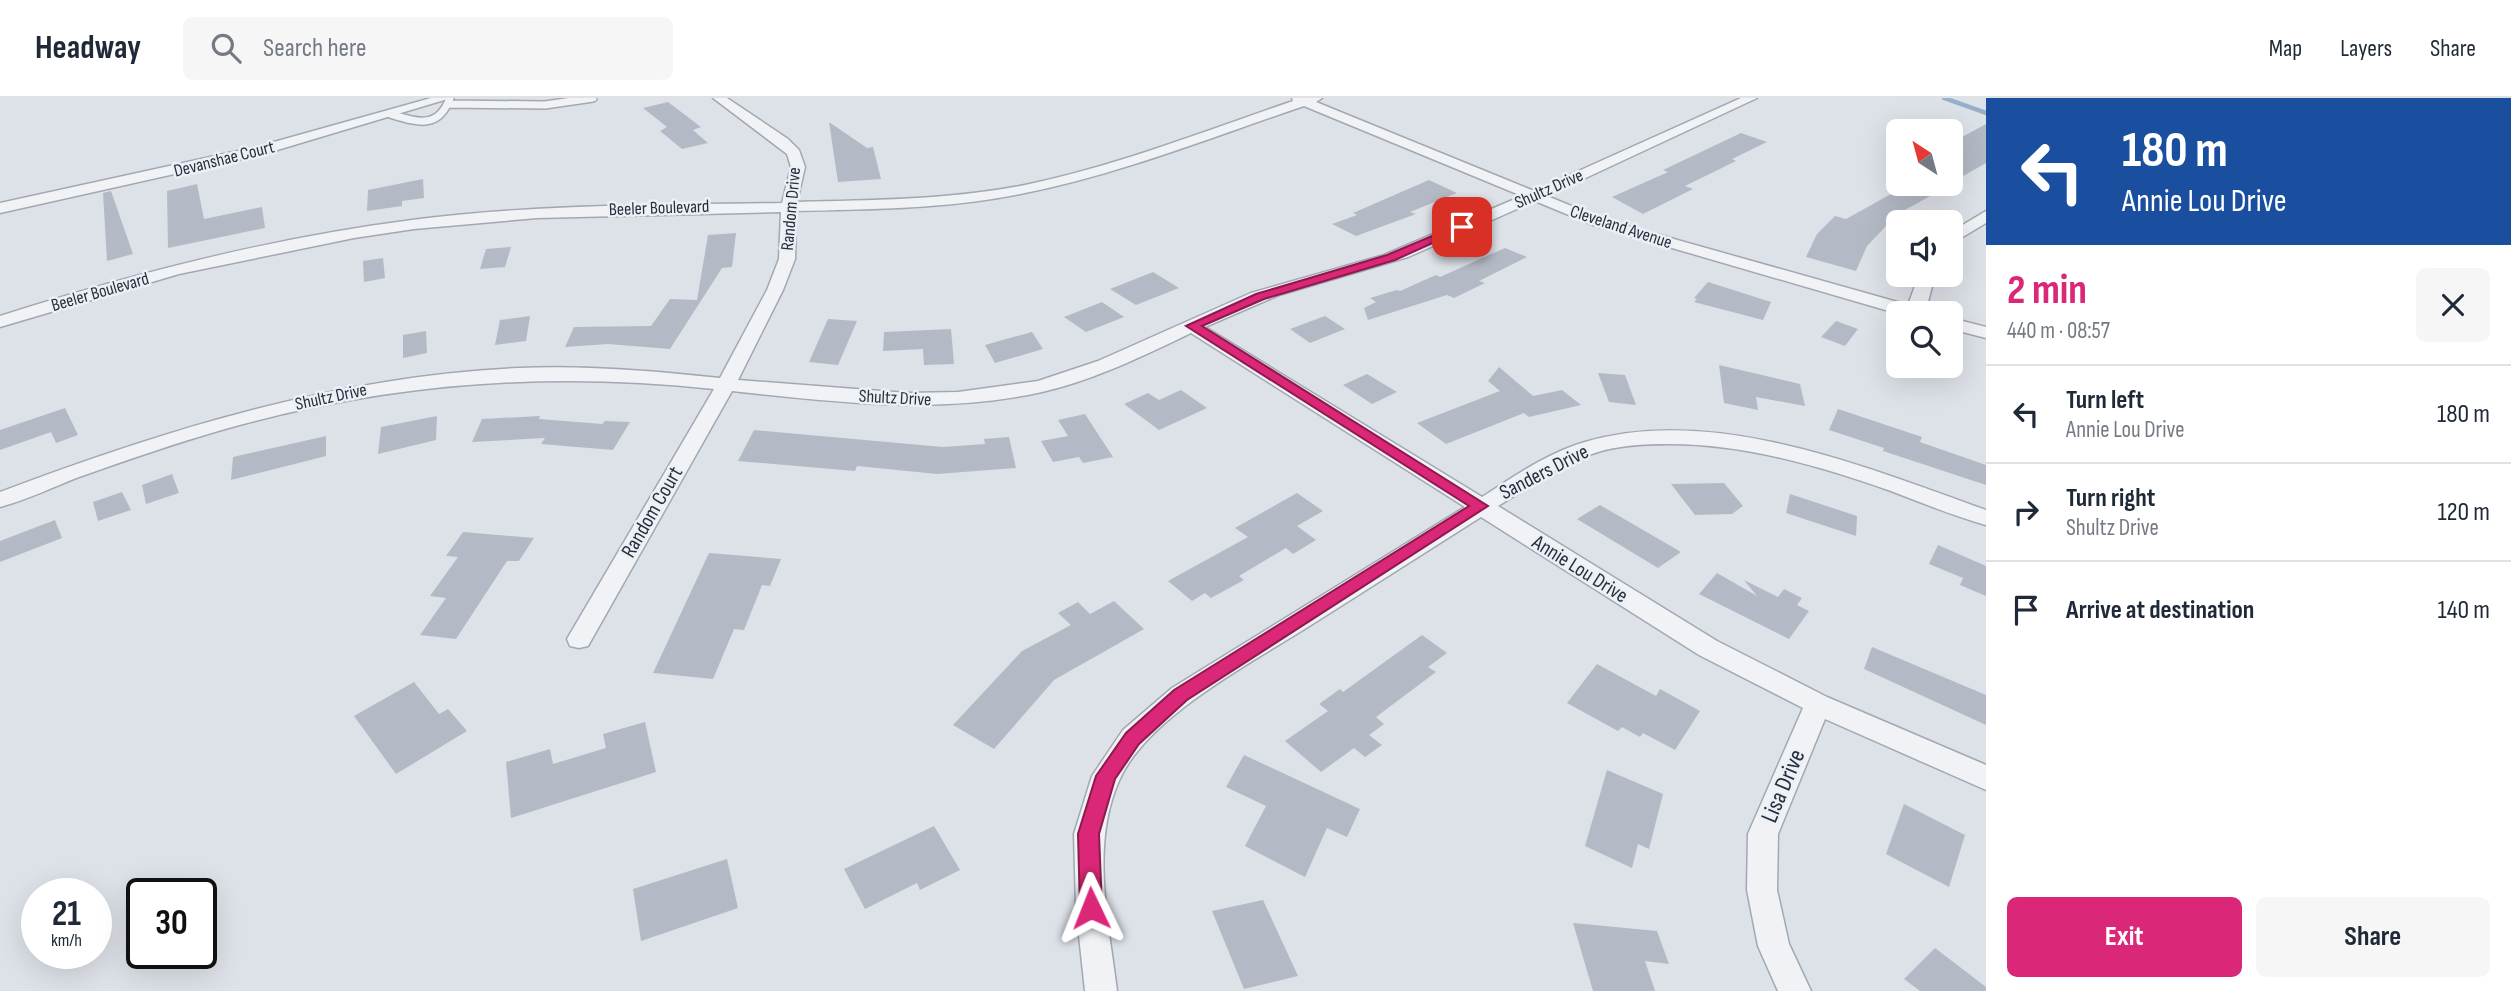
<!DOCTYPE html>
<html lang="en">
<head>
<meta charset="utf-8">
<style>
	:root { --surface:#fff; --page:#f6f6f7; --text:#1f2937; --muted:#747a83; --line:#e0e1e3; --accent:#db2777 }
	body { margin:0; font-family:"Sofia Sans Condensed",sans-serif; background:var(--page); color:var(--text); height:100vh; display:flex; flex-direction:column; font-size:26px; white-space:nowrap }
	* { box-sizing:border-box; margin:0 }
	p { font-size:23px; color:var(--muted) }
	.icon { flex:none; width:38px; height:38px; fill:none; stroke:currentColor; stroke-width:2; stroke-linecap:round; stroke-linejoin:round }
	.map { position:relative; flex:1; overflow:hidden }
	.drawer { display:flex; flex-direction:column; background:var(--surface); width:525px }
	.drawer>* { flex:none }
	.hud { background:#1a4fa0; color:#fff; overflow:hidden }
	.needle { width:46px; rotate:324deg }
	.buttons { position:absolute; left:1886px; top:21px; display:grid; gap:14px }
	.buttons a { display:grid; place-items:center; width:77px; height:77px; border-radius:10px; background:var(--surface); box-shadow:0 7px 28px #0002; font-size:35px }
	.speed { position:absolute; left:21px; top:780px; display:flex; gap:14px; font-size:35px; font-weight:700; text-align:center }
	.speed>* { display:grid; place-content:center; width:91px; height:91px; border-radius:50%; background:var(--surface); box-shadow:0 7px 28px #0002; line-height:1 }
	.speed small { font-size:18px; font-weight:400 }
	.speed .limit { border:4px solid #111; border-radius:10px; background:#fff; color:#111 }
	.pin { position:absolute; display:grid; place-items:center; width:60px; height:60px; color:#fff; margin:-30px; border-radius:14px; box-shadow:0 4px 10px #0006 }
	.me { position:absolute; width:77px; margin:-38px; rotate:358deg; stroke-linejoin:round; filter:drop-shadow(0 0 5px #0008) }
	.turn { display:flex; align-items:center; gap:24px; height:147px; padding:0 21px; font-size:32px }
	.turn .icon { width:91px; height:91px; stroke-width:2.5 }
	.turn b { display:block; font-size:49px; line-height:60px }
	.round { display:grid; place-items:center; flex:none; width:74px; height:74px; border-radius:10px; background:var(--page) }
	.headline { display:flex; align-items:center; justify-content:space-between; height:119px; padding:0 21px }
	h1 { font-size:42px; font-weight:700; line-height:52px; color:var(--accent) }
	.cta { display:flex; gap:14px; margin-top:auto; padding:14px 21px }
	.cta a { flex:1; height:80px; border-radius:10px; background:var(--accent); color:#fff; font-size:28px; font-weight:700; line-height:80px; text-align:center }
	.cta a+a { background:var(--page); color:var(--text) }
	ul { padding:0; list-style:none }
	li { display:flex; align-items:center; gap:21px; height:98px; padding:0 21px; border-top:2px solid var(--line) }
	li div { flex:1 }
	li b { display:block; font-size:26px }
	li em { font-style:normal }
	header { display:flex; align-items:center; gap:42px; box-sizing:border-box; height:98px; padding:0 35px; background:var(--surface); border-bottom:2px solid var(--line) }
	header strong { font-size:33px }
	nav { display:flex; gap:38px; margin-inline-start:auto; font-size:24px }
	.search { width:490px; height:63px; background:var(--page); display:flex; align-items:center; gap:18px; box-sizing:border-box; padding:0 24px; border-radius:10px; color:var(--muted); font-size:26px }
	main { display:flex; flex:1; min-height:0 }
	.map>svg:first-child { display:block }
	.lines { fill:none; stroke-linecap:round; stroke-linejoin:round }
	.stream { stroke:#96afca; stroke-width:4.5 }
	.building { fill:#b4bac5 }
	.service-casing { stroke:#a2a8b2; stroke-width:10 }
	.minor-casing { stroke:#a2a8b2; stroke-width:3 }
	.service { stroke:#f0f2f6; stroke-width:7 }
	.minor { fill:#f0f2f6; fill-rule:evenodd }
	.route { fill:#db2777; stroke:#8e194d; stroke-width:2 }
	.labels { text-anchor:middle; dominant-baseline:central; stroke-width:5; stroke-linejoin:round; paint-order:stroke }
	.far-street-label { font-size:18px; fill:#262f3f; stroke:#ecf0f5 }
	.street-label { font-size:21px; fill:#262f3f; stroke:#ecf0f5 }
	.near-street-label { font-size:24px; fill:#262f3f; stroke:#ecf0f5 }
</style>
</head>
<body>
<header>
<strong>Headway</strong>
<div class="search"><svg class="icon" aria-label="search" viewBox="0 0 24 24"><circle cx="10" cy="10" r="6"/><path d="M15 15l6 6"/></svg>Search here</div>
<nav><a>Map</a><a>Layers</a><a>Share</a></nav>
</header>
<main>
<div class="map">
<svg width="1986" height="893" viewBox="0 0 1986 893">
	<rect width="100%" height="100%" fill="#dde1e8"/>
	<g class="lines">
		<path class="stream" d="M1944,0L1986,15"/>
	</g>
	<path class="building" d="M668,4L701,29L693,32L708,45L682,51L660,33L667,29L643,10Z
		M829,24L867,50L873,49L881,81L838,84Z
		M1986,26V65L1951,85V45Z
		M1741,35L1767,44L1732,61L1736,63L1685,88L1693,91L1643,116L1612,99L1668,74L1663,72Z
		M423,81L424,100L402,103V108L367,113L368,92Z
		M1429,82L1457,95L1410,114L1416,116L1356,138L1332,126L1357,117L1353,115Z
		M197,86L204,121L262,109L265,130L168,150L167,93Z
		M1909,86H1952L1903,113L1907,114L1888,126L1867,148L1856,173L1806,159L1817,136L1835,118L1846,121Z
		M111,93L133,156L107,163L103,95Z
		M736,135L732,169L722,170L670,251L608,246L565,249L574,229L651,228L670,201L697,202L708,137Z
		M511,149L505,169L480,171L486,151Z
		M1505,150L1527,159L1479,183L1485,185L1454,200L1447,197L1368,222L1364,210L1376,204L1370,200L1397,192L1400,193L1436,177L1440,179Z
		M383,160L385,180L364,184L363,163Z
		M1153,174L1179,190L1136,207L1110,191Z
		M1708,184L1771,204L1763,222L1694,204L1697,201L1694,200Z
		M1102,204L1124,219L1086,234L1064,219Z
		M530,218L526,243L495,247L500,222Z
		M1325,218L1345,231L1310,245L1290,231Z
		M828,221L857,223L838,267L809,264Z
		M1836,223L1858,231L1845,248L1821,239Z
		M951,231L954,266L924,267L923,251L883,253L884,234Z
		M426,233L427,255L403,260V237Z
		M1032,234L1043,251L995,265L985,247Z
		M1719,267L1800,286L1805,308L1756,299L1758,312L1724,305Z
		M1499,269L1533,298L1562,292L1581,307L1529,319L1524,315L1446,346L1417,325L1500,293L1488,283Z
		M1598,275L1625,277L1636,307L1609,304Z
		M1367,276L1397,294L1372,306L1343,287Z
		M1181,292L1207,310L1159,332L1124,306L1148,295L1159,302Z
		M65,310L78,337L56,345L51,334L0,352V332Z
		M1838,311L1922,339L1920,344L1986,367V387L1883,353L1884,350L1829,332Z
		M1085,316L1113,359L1083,365L1079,359L1053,364L1041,343L1068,338L1058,322Z
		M437,318L436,342L378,356L381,329Z
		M540,318L539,321L602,326L605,323L630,324L613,352L541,346L545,340L472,344L482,321Z
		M754,332L943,349L985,346L984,341L1009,339L1016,370L937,376L857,368L855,373L738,363Z
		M326,338V358L231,382L233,359Z
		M172,376L179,395L146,406L142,387Z
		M1724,385L1743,408L1732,416L1695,417L1671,386Z
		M122,394L131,412L98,423L93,404Z
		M1297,395L1323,413L1297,428L1316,442L1293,456L1286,450L1239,478L1244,482L1211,500L1205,495L1192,503L1168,483L1248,439L1235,430Z
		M1790,396L1857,418L1856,438L1786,415Z
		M1600,407L1681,454L1658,470L1577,421Z
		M55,422L62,440L0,464V443Z
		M463,434L534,440L519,463H507L456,541L420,537L446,500L430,498L458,459L446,458Z
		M1938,447L1986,468V498L1960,487L1963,480L1929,466Z
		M709,455L781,461L770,488L762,487L744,532L734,531L713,581L653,575Z
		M1717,475L1757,498L1744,482L1778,499L1784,491L1802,500L1797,507L1809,513L1789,541L1699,496Z
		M1114,503L1144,531L1054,582L994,651L953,627L1022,553L1071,527L1058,515L1078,504L1090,516Z
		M1422,537L1447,555L1428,569L1436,574L1376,619L1384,626L1369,637L1382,647L1365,659L1354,650L1321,674L1285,643L1328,613L1319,606L1340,591L1343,594Z
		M1872,549L1986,597V627L1864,571Z
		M1597,566L1656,598L1660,591L1700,613L1675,652L1643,635L1640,639L1622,629L1618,633L1567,605Z
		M414,584L439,616L448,611L467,633L396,676L354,618Z
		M645,624L656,674L511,720L506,664L550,651L553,666L606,650L603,636Z
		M1244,657L1360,711L1347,739L1327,730L1305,779L1245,748L1266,708L1226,689Z
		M1607,672L1663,696L1649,751L1638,746L1632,770L1585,748Z
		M1904,706L1965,737L1949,789L1886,756Z
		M934,728L960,772L920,792L917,785L865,811L844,771Z
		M727,761L738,810L641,843L633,791Z
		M1263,802L1298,878L1244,891L1212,813Z
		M1573,825L1657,833L1669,866L1645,863L1655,893H1593Z
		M1935,850L1986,889V893H1920L1904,881Z"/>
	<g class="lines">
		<g class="service-casing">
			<path id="service" d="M448,6L545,7L593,0
				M390,16C417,24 438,32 450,0"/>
		</g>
		<g class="minor-casing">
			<path id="minor" d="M431,0H451L264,56L0,115V105L256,49Z
				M713,0H727L788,41L799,52L805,69L797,104C873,102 950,102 1025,87C1116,68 1205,33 1293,3L1292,0H1322L1316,4L1534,93L1741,0H1757L1547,98L1603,121L1908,207L1919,177H1935L1925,215L1899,216L1593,127L1535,103L1408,159L1279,197L1205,229L1482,399C1515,378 1547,355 1585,344C1713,306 1866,369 1986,412V427C1954,418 1922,405 1891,393C1820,368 1745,346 1669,346C1645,346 1618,347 1595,355C1559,366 1529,389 1498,408L1717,543L1827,599L1986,667V692L1825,621L1778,736L1777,792L1789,846L1811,893H1778L1758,848L1747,792L1748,736L1803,610L1699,557L1481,419C1424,455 1368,491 1311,527C1253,564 1146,619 1119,683C1090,748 1109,826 1117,893H1085L1076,810L1074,736L1092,678L1123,632L1172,590L1465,409L1191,235C1143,258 1094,282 1042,294C940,317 834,304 732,293L588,548L579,550L570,548L567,541L714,291C546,273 388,285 225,331C176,345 127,362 79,379C53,389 27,402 0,409V394C167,331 339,278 518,270C586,267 653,273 720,280L767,192L779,161L781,114L537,120L414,131L354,140L179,176L0,229V218C135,175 271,140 412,122C535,106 659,107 782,105L791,69L787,56ZM1304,8L1522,98L1384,157L1251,195L1098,263L1038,283L958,294L907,295L738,282L783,192L795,161L796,113C872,111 950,111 1025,95C1120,76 1212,39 1304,8Z
				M1986,113V125L1951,146V134Z
				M1951,220L1986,229V240L1951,231Z"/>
		</g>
		<use href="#service" class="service"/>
		<use href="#minor" class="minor"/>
	</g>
	<path class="route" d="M1458,127L1468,129L1395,162L1264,201L1202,228L1488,408L1187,602L1139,646L1115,681L1099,736L1102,810L1098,818L1091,821L1083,818L1080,810L1078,736L1096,678L1126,635L1174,592L1469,408L1186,228L1256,196L1387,157Z"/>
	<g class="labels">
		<g class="far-street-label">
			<text transform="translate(224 61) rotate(-14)">Devanshae Court</text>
			<text transform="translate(1549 91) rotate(-24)">Shultz Drive</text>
			<text transform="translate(659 110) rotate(-2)">Beeler Boulevard</text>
			<text transform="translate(791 111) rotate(-85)">Random Drive</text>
			<text transform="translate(1621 129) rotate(18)">Cleveland Avenue</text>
			<text transform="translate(100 194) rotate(-16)">Beeler Boulevard</text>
			<text transform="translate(331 299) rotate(-12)">Shultz Drive</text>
			<text transform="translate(895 300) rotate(3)">Shultz Drive</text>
		</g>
		<g class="street-label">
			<text transform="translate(1544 374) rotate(-27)">Sanders Drive</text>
			<text transform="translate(652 414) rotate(-60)">Random Court</text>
			<text transform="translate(1580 471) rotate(32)">Annie Lou Drive</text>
		</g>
		<g class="near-street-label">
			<text transform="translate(1783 688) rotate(-67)">Lisa Drive</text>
		</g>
	</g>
</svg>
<div class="buttons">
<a><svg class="needle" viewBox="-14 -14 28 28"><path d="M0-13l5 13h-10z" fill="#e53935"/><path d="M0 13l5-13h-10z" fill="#747a83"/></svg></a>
<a><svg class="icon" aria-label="sound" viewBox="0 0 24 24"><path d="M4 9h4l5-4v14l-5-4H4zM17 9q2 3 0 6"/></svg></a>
<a><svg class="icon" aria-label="search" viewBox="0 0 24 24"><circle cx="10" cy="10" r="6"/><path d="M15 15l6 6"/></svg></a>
</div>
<div class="speed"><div>21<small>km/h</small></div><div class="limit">30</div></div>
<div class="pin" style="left:1462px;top:129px;background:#d93025"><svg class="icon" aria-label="arrive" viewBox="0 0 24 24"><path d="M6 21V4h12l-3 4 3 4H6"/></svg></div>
<svg class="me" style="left:1091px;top:810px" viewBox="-20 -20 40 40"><path d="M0-17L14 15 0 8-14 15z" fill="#db2777" stroke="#fff" stroke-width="4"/></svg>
</div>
<section class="drawer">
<div class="hud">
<div class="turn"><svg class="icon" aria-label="left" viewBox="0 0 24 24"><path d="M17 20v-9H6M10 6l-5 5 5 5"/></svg><div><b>180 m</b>Annie Lou Drive</div></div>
</div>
<div class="headline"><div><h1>2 min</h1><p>440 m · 08:57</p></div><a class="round"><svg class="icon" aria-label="close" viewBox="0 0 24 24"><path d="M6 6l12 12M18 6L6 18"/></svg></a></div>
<ul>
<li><svg class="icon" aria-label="left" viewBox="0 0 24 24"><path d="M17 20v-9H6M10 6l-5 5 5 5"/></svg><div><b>Turn left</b><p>Annie Lou Drive</p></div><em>180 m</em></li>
<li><svg class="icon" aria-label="right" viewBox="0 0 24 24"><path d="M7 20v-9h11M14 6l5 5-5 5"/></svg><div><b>Turn right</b><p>Shultz Drive</p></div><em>120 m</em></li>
<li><svg class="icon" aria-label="arrive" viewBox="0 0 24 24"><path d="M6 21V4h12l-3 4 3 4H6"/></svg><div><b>Arrive at destination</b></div><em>140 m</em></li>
</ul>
<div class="cta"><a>Exit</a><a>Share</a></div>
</section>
</main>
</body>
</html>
